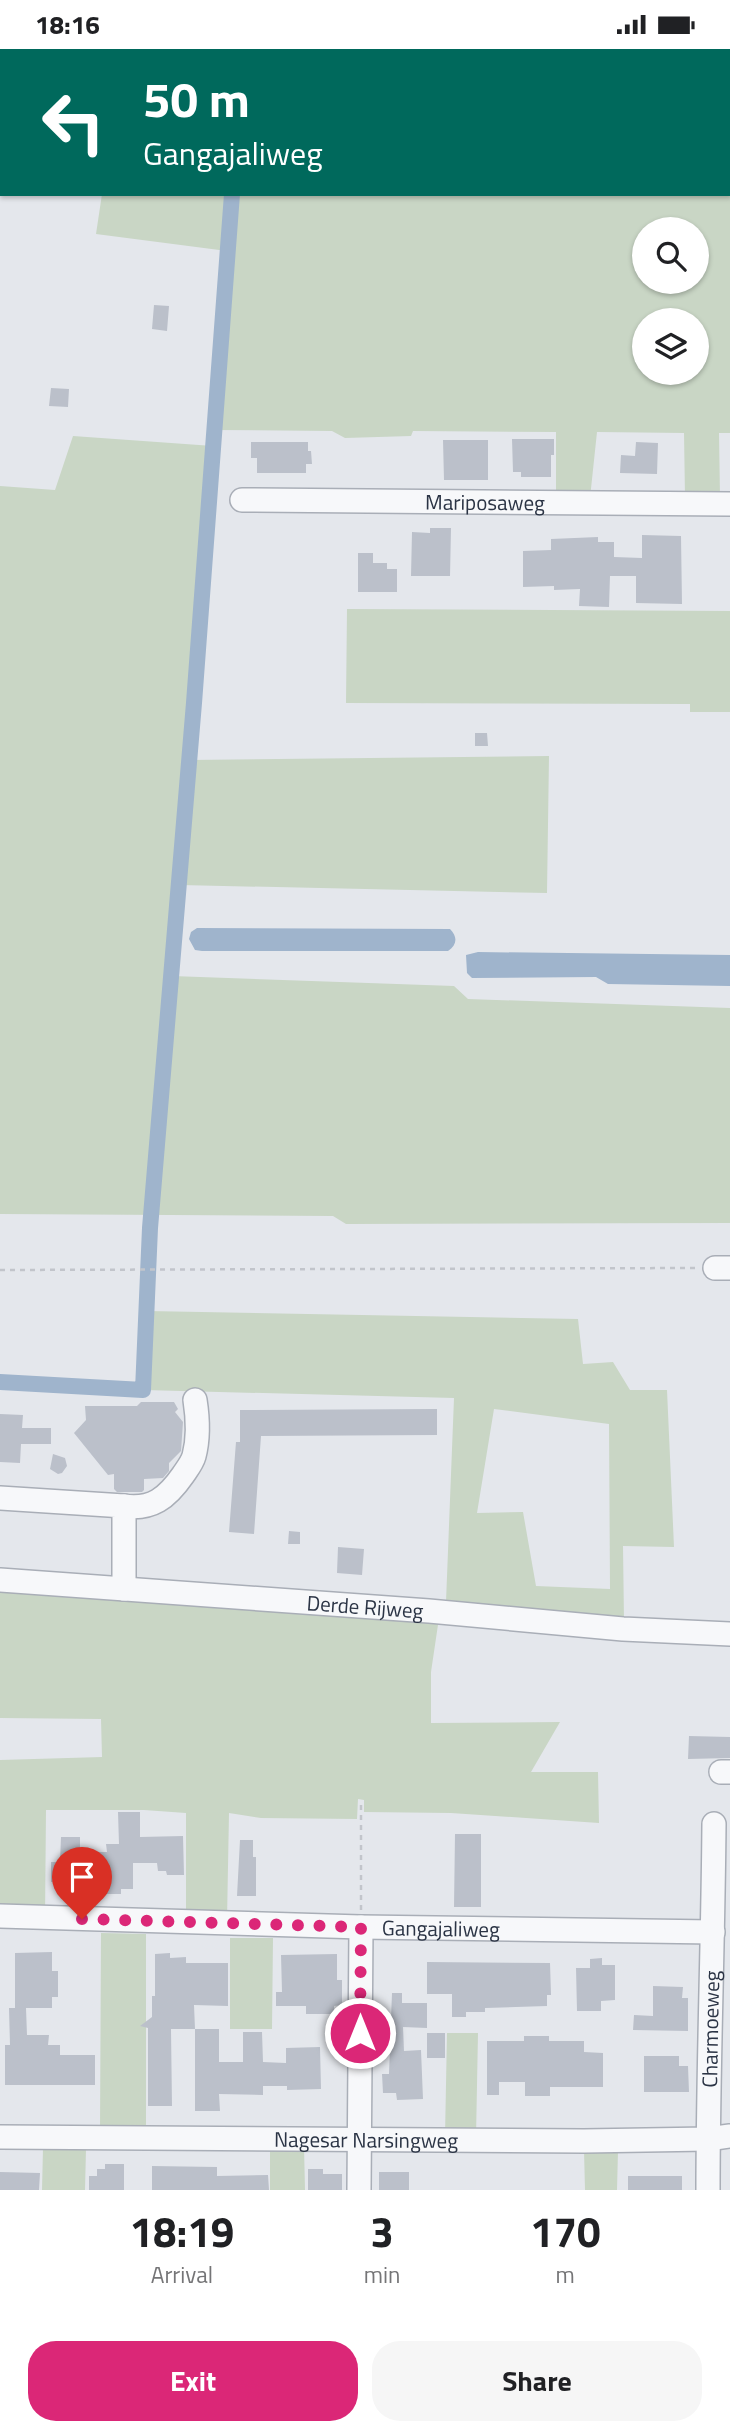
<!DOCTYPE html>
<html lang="en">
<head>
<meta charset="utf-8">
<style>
	:root { --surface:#fff; --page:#f6f6f6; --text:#202124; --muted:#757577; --accent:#db2777 }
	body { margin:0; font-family:"Titillium Web",sans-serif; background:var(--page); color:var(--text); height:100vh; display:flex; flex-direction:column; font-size:26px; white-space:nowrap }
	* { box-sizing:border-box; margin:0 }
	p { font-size:23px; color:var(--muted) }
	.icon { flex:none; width:38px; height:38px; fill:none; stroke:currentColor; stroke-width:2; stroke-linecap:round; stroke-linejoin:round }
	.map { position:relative; height:2141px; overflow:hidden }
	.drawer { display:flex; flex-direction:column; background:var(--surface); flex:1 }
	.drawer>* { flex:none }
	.top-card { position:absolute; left:0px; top:0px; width:732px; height:147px; box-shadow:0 2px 5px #0004; background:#00695c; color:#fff; overflow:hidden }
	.fabs { position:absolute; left:632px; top:168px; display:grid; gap:14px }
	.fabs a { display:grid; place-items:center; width:77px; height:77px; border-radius:50%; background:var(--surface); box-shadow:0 2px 5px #0004; font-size:35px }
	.pin { position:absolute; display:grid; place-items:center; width:60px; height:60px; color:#fff; margin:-72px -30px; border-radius:50% 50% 50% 0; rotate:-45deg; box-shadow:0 0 7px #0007 }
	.pin .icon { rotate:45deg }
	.me { position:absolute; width:77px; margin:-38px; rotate:0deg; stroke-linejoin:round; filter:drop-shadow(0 0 5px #0008) }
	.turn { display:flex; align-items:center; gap:24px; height:147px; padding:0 28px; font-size:32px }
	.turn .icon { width:91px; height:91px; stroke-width:2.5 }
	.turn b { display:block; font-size:49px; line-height:60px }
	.eta { display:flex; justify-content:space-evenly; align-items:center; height:119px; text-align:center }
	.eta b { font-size:42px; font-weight:700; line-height:49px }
	.button { display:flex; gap:14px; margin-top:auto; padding:14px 28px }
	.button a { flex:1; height:80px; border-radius:28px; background:var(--accent); color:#fff; font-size:28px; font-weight:700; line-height:80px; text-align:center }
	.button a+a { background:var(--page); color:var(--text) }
	.status { display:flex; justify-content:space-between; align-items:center; height:49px; padding:0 35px; background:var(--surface); direction:ltr }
	.status svg { height:19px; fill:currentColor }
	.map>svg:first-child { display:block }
	.green { fill:#c9d6c5; fill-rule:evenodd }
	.water { fill:#9fb4cc }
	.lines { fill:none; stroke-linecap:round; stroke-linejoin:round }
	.canal { stroke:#9fb4cc; stroke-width:16 }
	.building { fill:#bbc0ca }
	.minor-casing { stroke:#a9aeb7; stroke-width:26 }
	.path { stroke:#c2c5cb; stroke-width:2.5; stroke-dasharray:5 5; stroke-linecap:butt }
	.minor { stroke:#f7f8fa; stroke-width:23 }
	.route { stroke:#db2777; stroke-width:12; stroke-dasharray:0 21.6 }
	.labels { text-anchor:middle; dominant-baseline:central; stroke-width:5; stroke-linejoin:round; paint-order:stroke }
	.street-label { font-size:21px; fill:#2b3445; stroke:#f4f6f9 }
</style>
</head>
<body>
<div class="status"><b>18:16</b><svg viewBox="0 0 49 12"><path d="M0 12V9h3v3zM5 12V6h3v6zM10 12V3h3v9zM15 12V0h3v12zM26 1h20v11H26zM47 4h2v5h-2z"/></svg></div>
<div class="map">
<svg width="730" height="2141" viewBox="0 0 730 2141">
	<rect width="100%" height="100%" fill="#e4e7ec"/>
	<path class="green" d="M0,0H243L2,2V100Z
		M315,0H730V384H719L720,448H685L684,384L597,383L590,449H556V383L413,382L411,387L345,389L332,382L214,381L227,202L96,185L102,145H730V2ZM644,180H696V233H644ZM644,271H696V324H644Z
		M73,387L213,397L189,711L549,707L547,844L180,836L172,927L454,937L468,950L730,959V1174L346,1175L333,1167L0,1165V437L55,441Z
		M347,560L730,562V663H690V655L346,654Z
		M147,1262L578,1270L583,1315L613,1313L630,1341H667L674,1498L623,1497L624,1572L446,1553L454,1349L144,1341ZM494,1360L609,1375L610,1540L536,1537L523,1463L477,1464Z
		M0,1537L439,1569L431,1623V1674L560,1673L531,1723H598L599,1774L451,1764L364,1763V1751L358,1750L357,1770L261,1769L229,1764L227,1871H186V1764L144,1761H46L45,1869L0,1868V1711L102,1708L101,1670L0,1669Z
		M101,1884L146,1885V2083L100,2082Z
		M230,1889H273L272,1980H230Z
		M447,1984H478L476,2088L445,2087Z
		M270,2097H304L305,2141H270Z
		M43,2099L86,2100L85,2141H42Z
		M584,2101L618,2102L617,2141H585Z"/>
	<path class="water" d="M197,879L450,880C458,888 457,896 448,902H202L195,901L189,890L191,883Z
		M478,903L730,906V937L608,935L596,928L472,929L467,924L466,906Z"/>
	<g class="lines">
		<path class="canal" d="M243,2V0
			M0,1333L143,1341L150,1179L194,654L232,145"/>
	</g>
	<path class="building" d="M154,256L169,257L167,282L152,280Z
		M51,339L69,340L68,358L49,357Z
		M512,390H554V406H551V428H521V423H513Z
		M443,391H488V431H444Z
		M251,393H308V402H311L312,415H306V424H257V409H251Z
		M636,393L658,394L657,425L620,424L621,406L635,407Z
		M430,479H451L450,527H411L412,483L430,484Z
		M642,486L681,487L682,555L636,554V527H610L609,558L579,557L580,540L554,541V537L523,538V502L551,501V490L598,488V493H614V508L642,509Z
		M358,504H373V514H387V520H397V543H358Z
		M475,684H487L488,697H475Z
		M141,1353H174L178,1360L175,1363L183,1373L181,1402L169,1414V1422L163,1429L144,1430V1441L142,1443H117L114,1440V1425L108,1426L74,1384L86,1371L85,1357H137Z
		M437,1360V1386L261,1387L254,1485L229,1483L236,1393H240V1361Z
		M0,1365L23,1366L22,1379H51V1395H21L20,1414L0,1413Z
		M53,1405L65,1409L67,1417L62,1424L58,1425L50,1420Z
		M289,1482L300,1483V1495H288Z
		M338,1498L364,1500L362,1526L337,1524Z
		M689,1687L730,1688V1709L688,1710Z
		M118,1763H140V1788L183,1787L184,1826H167L166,1822H158L157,1814H133V1840H121V1845H104V1839H96V1833H51V1813H60L61,1788H80V1803H107L106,1795H119Z
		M455,1785H481V1858H454Z
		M240,1791H253V1808H256V1847H237Z
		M52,1903V1922H58V1948H52V1959H26L27,1986H49L48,1996H60V2006H95V2036H5V1996H10L9,1959H15V1904Z
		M170,1904V1909L186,1908V1914H228V1957L194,1956L195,1980H219V2013H243V1983H262L263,2013L286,2014V1999L320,1998L321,2040L287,2041V2037H263V2046L219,2045L220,2062H195V1980H171L172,2057H148V1979L140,1977L152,1968V1947H155V1905Z
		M337,1905V1931H342V1956L334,1957V1965H306V1957H276V1943H282L281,1906Z
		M602,1909V1916H615V1951L601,1952V1962H577L576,1919H590V1910Z
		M427,1913L550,1914L551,1946H547V1957L485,1959V1963H466V1968H452V1945H427Z
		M653,1937L683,1938L682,1949H688V1982L633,1981L634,1966L653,1967Z
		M392,1944H402V1954H427V1979L403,1978L404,2002L421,2001L423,2050L397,2051L396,2044H383L382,2025H389Z
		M427,1984H445V2009H427Z
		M524,1987H549V1992H584V2003L603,2004V2038H550V2047H525V2033H499V2046H487V1992H524Z
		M644,2007H679V2017H688L689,2043H644Z
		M105,2115H124V2141H89V2127H97V2120H105Z
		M152,2117L217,2118V2127L268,2126L269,2141H152Z
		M308,2120H323V2125H342V2141H308Z
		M0,2123L40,2124L39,2141H0Z
		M379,2123H409V2141H379Z
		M628,2127H682V2141H628Z"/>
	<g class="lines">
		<g class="minor-casing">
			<g id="minor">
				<path id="s1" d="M242,451L730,455"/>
				<path d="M715,1219H730"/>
				<path d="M0,1449L124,1457V1540"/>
				<path d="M124,1457C152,1461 167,1449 183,1426C187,1420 192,1414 194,1407C199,1388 198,1370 195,1351"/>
				<path id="s2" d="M0,1531L429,1562L623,1580L730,1585"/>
				<path d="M721,1723H730"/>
				<path id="s3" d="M0,1867L361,1878L713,1883"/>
				<path id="s4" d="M0,2088L584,2092L708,2090L730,2087"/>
				<path d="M359,2141L361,1878"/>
				<path id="s5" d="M708,2141C708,2019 713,1897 714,1775"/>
			</g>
		</g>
		<path class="path" d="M0,1221L698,1219
			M361,1756V1861"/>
		<use href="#minor" class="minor"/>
	</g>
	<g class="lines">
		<path class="route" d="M82,1870L361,1878L360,1984"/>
	</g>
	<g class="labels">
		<g class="street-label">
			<text stroke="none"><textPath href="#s1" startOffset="243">Mariposaweg</textPath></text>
			<text stroke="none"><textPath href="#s2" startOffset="366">Derde Rijweg</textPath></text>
			<text stroke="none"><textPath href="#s3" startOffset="441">Gangajaliweg</textPath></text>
			<text stroke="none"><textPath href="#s5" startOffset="161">Charmoeweg</textPath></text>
			<text stroke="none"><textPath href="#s4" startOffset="366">Nagesar Narsingweg</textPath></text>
		</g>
	</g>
</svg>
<div class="fabs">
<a><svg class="icon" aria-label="search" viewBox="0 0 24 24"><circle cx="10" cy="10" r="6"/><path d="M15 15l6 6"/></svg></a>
<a><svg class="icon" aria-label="layers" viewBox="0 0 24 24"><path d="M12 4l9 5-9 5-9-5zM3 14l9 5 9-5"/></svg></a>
</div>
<div class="pin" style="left:82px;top:1870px;background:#d93025"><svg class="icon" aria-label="arrive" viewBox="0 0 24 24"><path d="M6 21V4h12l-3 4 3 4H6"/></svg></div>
<svg class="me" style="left:360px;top:1984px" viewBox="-20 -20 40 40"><circle r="17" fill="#db2777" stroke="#fff" stroke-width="3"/><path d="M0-11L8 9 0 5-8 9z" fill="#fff"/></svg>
<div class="top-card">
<div class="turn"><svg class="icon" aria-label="left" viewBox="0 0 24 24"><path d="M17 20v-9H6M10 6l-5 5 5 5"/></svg><div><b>50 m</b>Gangajaliweg</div></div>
</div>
</div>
<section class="drawer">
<div class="eta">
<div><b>18:19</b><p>Arrival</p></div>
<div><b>3</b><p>min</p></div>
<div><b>170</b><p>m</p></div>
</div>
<div class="button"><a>Exit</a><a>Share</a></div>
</section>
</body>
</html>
